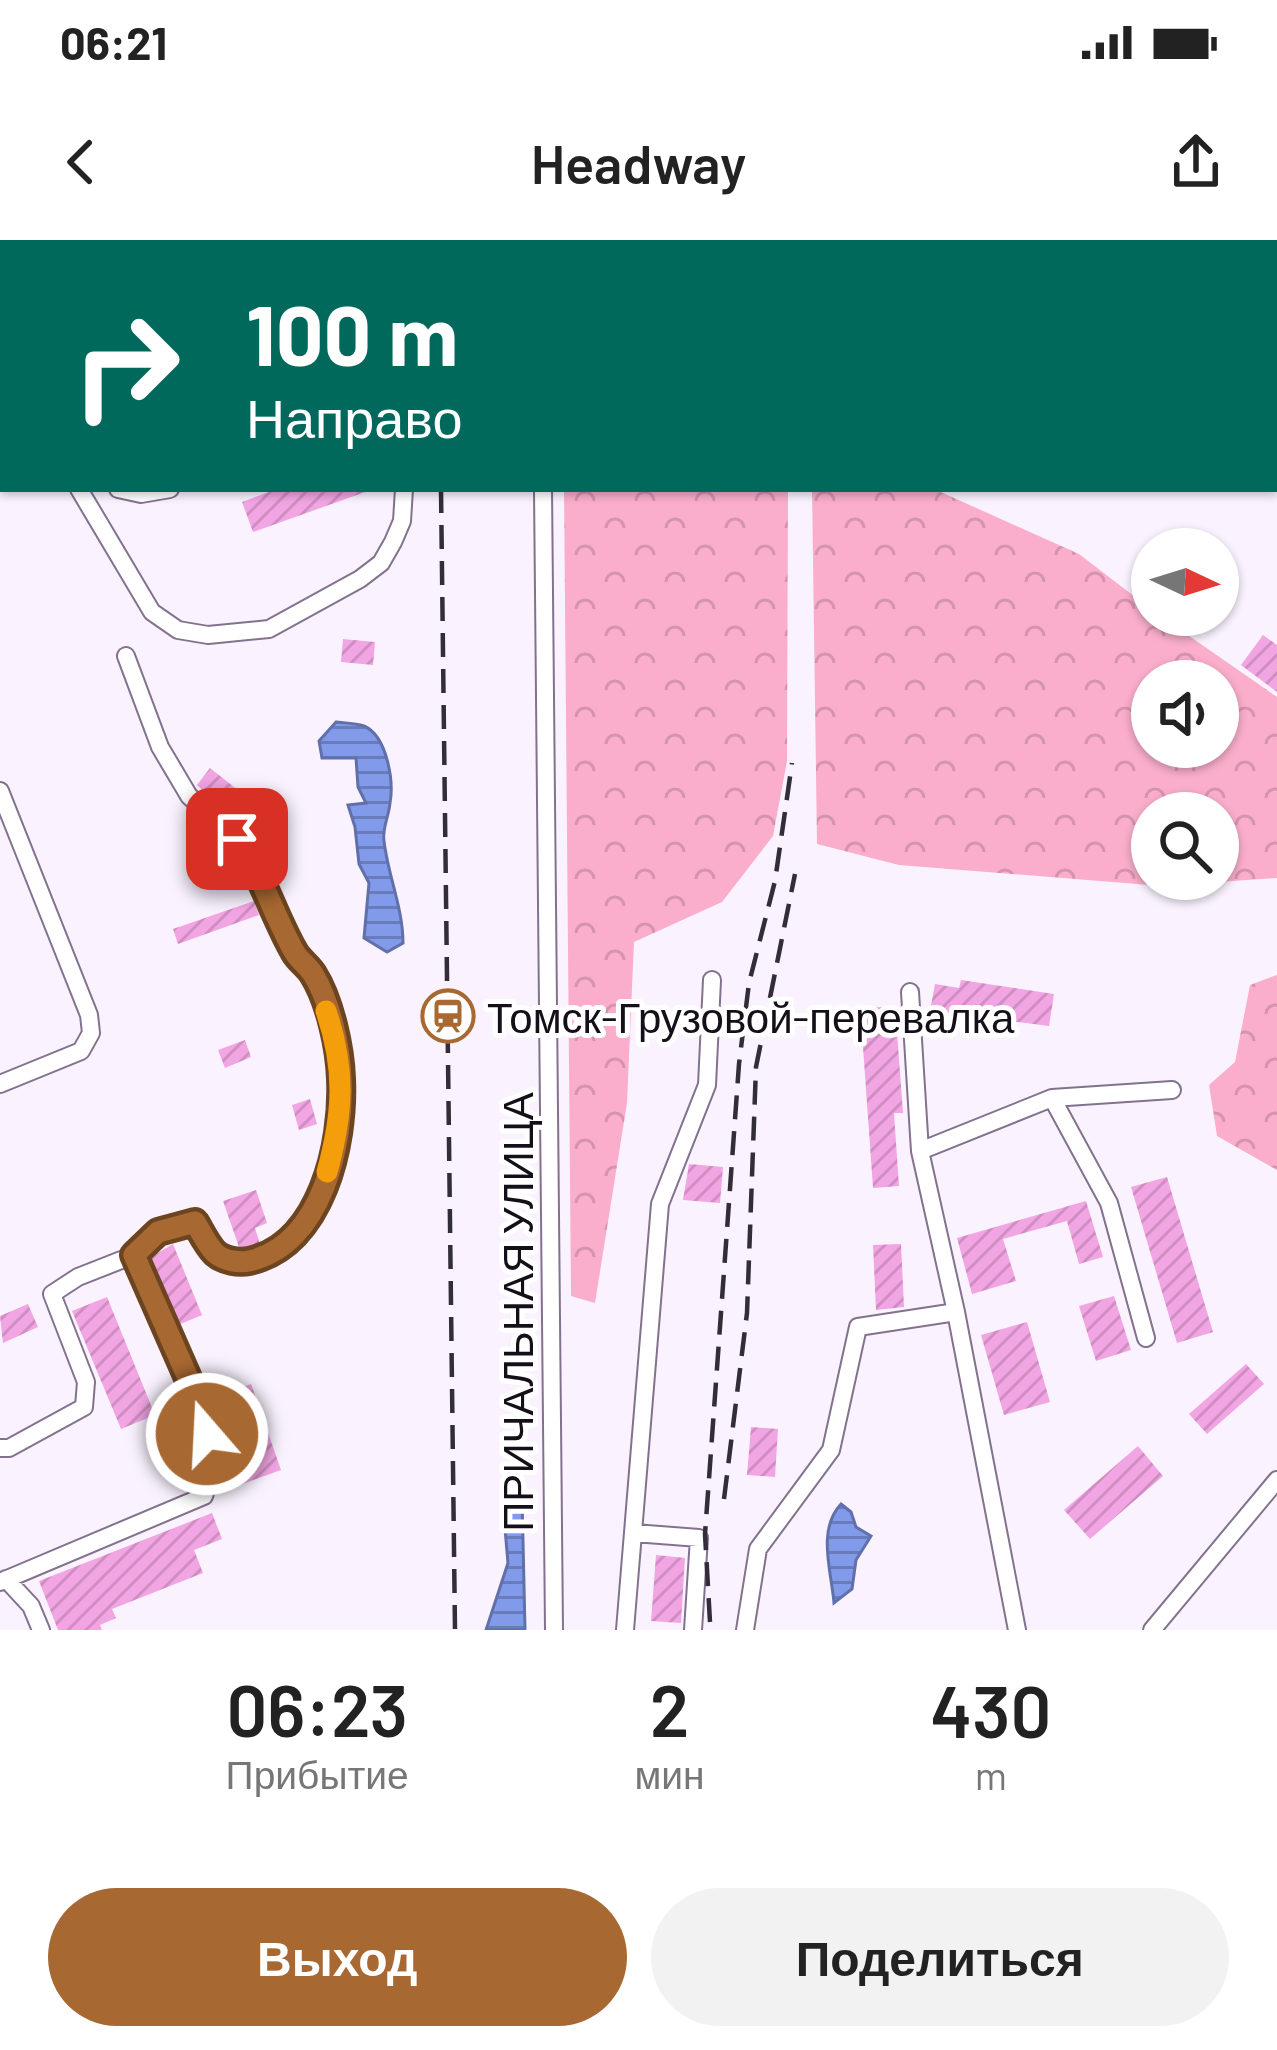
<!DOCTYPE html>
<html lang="ru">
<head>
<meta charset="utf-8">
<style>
	:root { --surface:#fff; --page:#f2f2f2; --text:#222; --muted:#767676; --accent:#a86831 }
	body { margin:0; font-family:Barlow,sans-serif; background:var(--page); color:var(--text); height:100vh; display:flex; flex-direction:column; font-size:45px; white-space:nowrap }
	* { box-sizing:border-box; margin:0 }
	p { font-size:39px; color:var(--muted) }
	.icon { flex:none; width:66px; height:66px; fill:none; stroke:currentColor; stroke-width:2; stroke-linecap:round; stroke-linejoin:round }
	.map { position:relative; height:1390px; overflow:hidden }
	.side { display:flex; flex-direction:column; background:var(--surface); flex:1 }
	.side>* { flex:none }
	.hud { position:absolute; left:0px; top:0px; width:1278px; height:252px; box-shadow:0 3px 9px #0004; background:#00695c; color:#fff; overflow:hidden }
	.needle { width:78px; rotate:94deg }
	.buttons { position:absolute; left:1131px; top:288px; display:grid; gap:24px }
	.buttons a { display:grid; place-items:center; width:108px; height:108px; border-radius:50%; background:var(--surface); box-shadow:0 3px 9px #0004; font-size:60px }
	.pin { position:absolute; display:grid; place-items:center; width:102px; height:102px; color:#fff; margin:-51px; border-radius:24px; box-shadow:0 6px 18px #0006 }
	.me { position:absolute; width:132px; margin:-66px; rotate:341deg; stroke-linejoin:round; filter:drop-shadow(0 0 9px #0008) }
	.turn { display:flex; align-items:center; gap:42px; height:252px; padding:0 48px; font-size:54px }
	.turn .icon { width:156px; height:156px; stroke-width:2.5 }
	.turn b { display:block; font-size:84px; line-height:102px }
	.eta { display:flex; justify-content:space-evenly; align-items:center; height:204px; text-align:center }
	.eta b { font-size:72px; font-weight:600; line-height:84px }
	.button { display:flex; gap:24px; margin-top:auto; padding:24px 48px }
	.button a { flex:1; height:138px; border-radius:72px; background:var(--accent); color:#fff; font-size:48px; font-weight:600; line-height:138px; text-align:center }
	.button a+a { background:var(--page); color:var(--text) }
	.status { display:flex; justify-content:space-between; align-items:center; height:84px; padding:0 60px; background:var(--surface); direction:ltr }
	.status svg { height:33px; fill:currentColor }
	header { display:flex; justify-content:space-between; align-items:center; height:156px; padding:0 48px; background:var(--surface); font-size:54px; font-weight:600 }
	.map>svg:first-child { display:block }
	.forest { fill:url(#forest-crowns); fill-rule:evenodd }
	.water { fill:url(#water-rules); stroke:#6170ab; stroke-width:3 }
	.building { fill:url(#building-hatch) }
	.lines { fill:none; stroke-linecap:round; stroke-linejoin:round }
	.minor-casing { stroke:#83728d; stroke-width:20 }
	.minor { stroke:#fff; stroke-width:16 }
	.rail { stroke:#332d38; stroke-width:4.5; stroke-dasharray:24 12; stroke-linecap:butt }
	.route-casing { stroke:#6d4420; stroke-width:30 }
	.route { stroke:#a86831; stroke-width:21 }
	.slow { stroke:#f59e0b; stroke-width:21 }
	.labels { text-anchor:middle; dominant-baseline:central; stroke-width:10; stroke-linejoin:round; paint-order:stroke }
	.poi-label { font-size:42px; fill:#150f19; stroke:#fff; text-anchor:start }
	.street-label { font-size:42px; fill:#150f19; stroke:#fff }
</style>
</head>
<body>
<div class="status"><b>06:21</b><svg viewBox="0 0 49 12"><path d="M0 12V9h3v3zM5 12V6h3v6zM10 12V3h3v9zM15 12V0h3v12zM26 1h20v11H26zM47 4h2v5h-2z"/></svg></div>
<header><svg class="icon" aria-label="back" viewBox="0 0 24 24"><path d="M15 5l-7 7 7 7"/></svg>Headway<svg class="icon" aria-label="share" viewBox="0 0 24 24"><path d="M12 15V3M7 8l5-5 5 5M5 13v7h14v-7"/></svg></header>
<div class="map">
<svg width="1277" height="1390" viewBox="0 0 1277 1390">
	<defs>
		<pattern id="forest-crowns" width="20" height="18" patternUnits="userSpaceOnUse" patternTransform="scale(3)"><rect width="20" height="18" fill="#faaecb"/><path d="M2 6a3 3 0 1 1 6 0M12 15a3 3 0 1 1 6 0" fill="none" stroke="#d594ae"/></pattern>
		<pattern id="water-rules" width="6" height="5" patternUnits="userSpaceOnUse" patternTransform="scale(3)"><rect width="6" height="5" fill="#819ae9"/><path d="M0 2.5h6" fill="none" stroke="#687cbc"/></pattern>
		<pattern id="building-hatch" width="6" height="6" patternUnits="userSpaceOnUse" patternTransform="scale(3)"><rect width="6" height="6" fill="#f2a5e3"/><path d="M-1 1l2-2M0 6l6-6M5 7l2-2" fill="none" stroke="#cf8dc2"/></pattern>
	</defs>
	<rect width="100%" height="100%" fill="#faf3ff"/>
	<path class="forest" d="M564,249L788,252L787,521L773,596L722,662L634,702L627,863L595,1063L571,1056Z
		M812,249H934L1079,314L1152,370V375H1159L1277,457V638L1162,646L899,625L817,604ZM1218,441V507H1152V441ZM1218,573V639H1152V573Z
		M1277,735V930L1217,896L1209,845L1235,822L1250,745Z"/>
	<path class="water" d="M336,482C345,483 356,483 364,486C387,496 394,541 390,563C389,576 382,588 384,601C388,636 403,668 403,703L387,712L364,698L369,643L359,624L355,587L348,565L366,563L358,547L356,518H322L319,501Z
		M522,1257L525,1390H486L508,1323L503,1266Z
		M841,1264L851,1272L856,1287L871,1296L856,1320L852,1349L834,1363C831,1329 817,1290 841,1264Z"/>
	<path class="building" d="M277,249H371V250L253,292L242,262Z
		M1263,395L1277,405V452L1241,425Z
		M343,399L375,402L373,425L341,422Z
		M210,528L248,558L233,578L197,545Z
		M254,661L259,675L178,704L173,689Z
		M961,740L1054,754L1049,786L930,771L935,744L959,748Z
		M895,766L903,873H894L899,946L873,948L862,793L843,795L842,770Z
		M245,800L251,817L225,828L218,810Z
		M310,859L317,884L299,890L292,865Z
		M689,924L723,927L720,963L683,960Z
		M1167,937L1213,1092L1177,1103L1131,947Z
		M256,950L267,983L255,988L260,1004L240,1010L223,961Z
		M1086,961L1103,1017L1079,1024L1067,981L1003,999L1016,1041L972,1054L957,998Z
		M173,1004L202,1075L178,1085L149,1018Z
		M901,1004L904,1067L876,1070L873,1005Z
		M1114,1056L1131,1110L1096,1121L1079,1066Z
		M107,1057L155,1175L121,1189L72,1071Z
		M28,1064L38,1087L3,1103L0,1076Z
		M1027,1082L1050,1162L1004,1175L981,1095Z
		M1246,1124L1264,1144L1207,1194L1189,1174Z
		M251,1144L281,1230L242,1244L212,1158Z
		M751,1187L778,1189L775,1237L747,1235Z
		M1138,1206L1163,1236L1090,1299L1064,1270Z
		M212,1273L222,1299L194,1310L203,1333L112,1369L116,1378L100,1385L102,1390H58L39,1341Z
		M656,1315L685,1318L681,1383L651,1381Z"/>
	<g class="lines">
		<g class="minor-casing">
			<path id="minor" d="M539,0V3
				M400,3V0
				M0,13L3,18
				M0,94L3,100
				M79,249L152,372L178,390L208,395L269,389L360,339L381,323L393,302L402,281L404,249
				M118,249L141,254L170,249
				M543,249L554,1390
				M0,551L89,775L91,793L81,811L0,844
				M910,752L920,911L956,1072L1017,1390
				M1052,858L1109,963L1146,1098
				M920,911L1052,858L1172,850
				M0,1208H9L84,1167L86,1142L52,1054L78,1037L134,1015
				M634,1293L699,1298L693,1390
				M6,1339L31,1366L41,1390
				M0,1342L204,1256L214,1224L199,1164L134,1015L158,991L195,983L217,1015L239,1023L262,1018L302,992L325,941L340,884L341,836L333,790L314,735L296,716L256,626L237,599L189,556L160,507L126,416
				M625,1390L660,964L707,845L712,740
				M745,1390L758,1309L831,1210L858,1087L956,1072
				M1152,1390L1277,1240"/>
		</g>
		<use href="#minor" class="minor"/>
		<path class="rail" d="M438,0V3
			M441,249L455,1390
			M724,1259L747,1073L756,827L795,634
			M710,1382L705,1294L739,824L749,743L775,641L792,523"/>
	</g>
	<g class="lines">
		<g class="route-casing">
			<path id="route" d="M207,1194L199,1163L134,1015L158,992L195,982C201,992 207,1005 215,1013C224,1021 239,1023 249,1021C322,1005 344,903 341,839C340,808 330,761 313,734C308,726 300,721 295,713C273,675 263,635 237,599"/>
		</g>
		<use href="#route" class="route"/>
		<path class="slow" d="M326,771C346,830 343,874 327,932"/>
	</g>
	<defs>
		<g id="station-ring" transform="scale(2.7)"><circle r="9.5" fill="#fff" stroke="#a86831" stroke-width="1.5"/><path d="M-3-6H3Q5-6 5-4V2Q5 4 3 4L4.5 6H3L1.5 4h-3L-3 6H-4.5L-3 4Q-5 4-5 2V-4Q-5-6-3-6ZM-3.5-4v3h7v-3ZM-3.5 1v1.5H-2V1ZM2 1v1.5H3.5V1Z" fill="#a86831"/></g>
	</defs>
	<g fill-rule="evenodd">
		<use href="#station-ring" x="448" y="776"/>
	</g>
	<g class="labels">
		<g class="poi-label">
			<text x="487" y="776">Томск-Грузовой-перевалка</text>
		</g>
		<g class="street-label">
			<text transform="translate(516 1072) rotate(-90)">ПРИЧАЛЬНАЯ УЛИЦА</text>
		</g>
	</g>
</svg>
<div class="buttons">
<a><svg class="needle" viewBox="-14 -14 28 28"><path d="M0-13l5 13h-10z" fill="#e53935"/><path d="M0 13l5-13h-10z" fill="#767676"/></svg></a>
<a><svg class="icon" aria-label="sound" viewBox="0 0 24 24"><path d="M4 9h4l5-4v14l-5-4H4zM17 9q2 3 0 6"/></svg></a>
<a><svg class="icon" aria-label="search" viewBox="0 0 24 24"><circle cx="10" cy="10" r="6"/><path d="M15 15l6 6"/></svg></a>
</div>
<div class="pin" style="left:237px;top:599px;background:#d93025"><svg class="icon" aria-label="arrive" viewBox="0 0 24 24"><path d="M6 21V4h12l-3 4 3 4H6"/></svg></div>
<svg class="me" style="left:207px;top:1194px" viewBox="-20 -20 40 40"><circle r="17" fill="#a86831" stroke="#fff" stroke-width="3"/><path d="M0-11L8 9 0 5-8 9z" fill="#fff"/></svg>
<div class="hud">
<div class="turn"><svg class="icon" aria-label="right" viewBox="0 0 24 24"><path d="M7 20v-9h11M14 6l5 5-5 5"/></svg><div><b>100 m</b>Направо</div></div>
</div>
</div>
<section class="side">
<div class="eta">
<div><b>06:23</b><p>Прибытие</p></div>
<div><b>2</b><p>мин</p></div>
<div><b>430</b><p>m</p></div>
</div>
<div class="button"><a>Выход</a><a>Поделиться</a></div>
</section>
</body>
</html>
